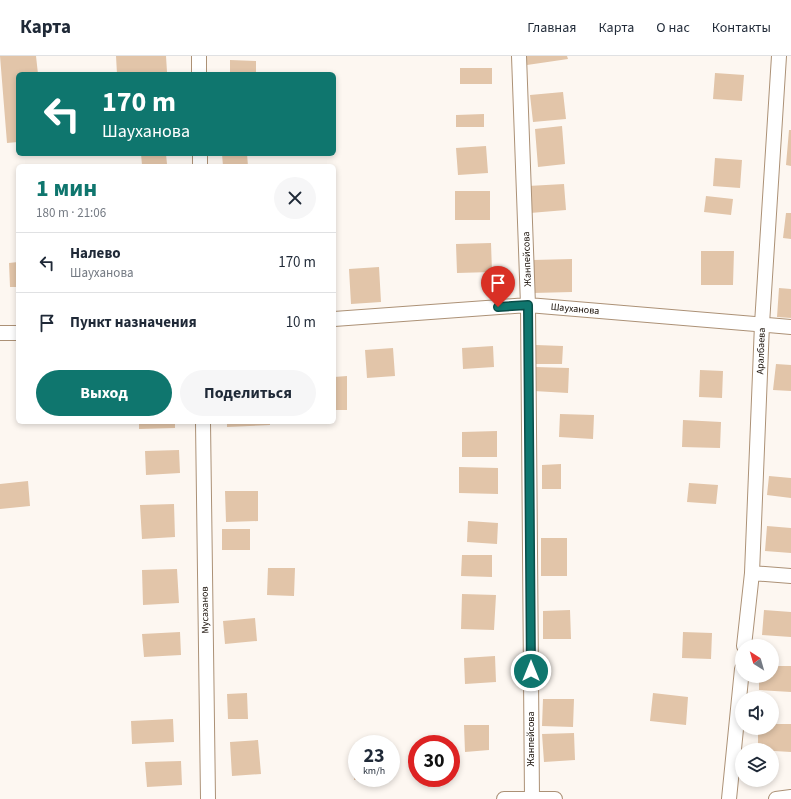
<!DOCTYPE html>
<html lang="ru">
<head>
<meta charset="utf-8">
<style>
	:root { --surface:#fff; --page:#f6f6f7; --text:#1f2937; --muted:#747a83; --line:#e0e1e3; --accent:#0f766e }
	body { margin:0; font-family:"Source Sans 3",sans-serif; background:var(--page); color:var(--text); height:100vh; display:flex; flex-direction:column; font-size:15px; white-space:nowrap }
	* { box-sizing:border-box; margin:0 }
	p { font-size:13px; color:var(--muted) }
	.icon { flex:none; width:22px; height:22px; fill:none; stroke:currentColor; stroke-width:2; stroke-linecap:round; stroke-linejoin:round }
	.map { position:relative; flex:1; overflow:hidden }
	.panel { position:absolute; left:16px; top:108px; width:320px; height:260px; display:flex; flex-direction:column; background:var(--surface); border-radius:6px; box-shadow:0 2px 6px #0003 }
	.panel>* { flex:none }
	.top-card { position:absolute; left:16px; top:16px; width:320px; height:84px; border-radius:6px; box-shadow:0 2px 6px #0003; background:#0f766e; color:#fff; overflow:hidden }
	.needle { width:26px; rotate:323deg }
	.buttons { position:absolute; left:735px; top:583px; display:grid; gap:8px }
	.buttons a { display:grid; place-items:center; width:44px; height:44px; border-radius:50%; background:var(--surface); box-shadow:0 2px 6px #0003; font-size:20px }
	.speed { position:absolute; left:348px; top:679px; display:flex; gap:8px; font-size:20px; font-weight:700; text-align:center }
	.speed>* { display:grid; place-content:center; width:52px; height:52px; border-radius:50%; background:var(--surface); box-shadow:0 2px 6px #0003; line-height:1 }
	.speed small { font-size:10px; font-weight:400 }
	.speed .limit { border:6px solid #d22; background:#fff; color:#111 }
	.pin { position:absolute; display:grid; place-items:center; width:34px; height:34px; color:#fff; margin:-41px -17px; border-radius:50% 50% 50% 0; rotate:-45deg; box-shadow:0 0 4px #0007 }
	.pin .icon { rotate:45deg }
	.me { position:absolute; width:44px; margin:-22px; rotate:0deg; stroke-linejoin:round; filter:drop-shadow(0 0 3px #0008) }
	.turn { display:flex; align-items:center; gap:14px; height:84px; padding:0 20px; font-size:18px }
	.turn .icon { width:52px; height:52px; stroke-width:2.5 }
	.turn b { display:block; font-size:28px; line-height:34px }
	.round { display:grid; place-items:center; flex:none; width:42px; height:42px; border-radius:21px; background:var(--page) }
	.headline { display:flex; align-items:center; justify-content:space-between; height:68px; padding:0 20px }
	h1 { font-size:24px; font-weight:700; line-height:30px; color:var(--accent) }
	.cta { display:flex; gap:8px; margin-top:auto; padding:8px 20px }
	.cta a { flex:1; height:46px; border-radius:24px; background:var(--accent); color:#fff; font-size:16px; font-weight:700; line-height:46px; text-align:center }
	.cta a+a { background:var(--page); color:var(--text) }
	ul { padding:0; list-style:none }
	li { display:flex; align-items:center; gap:12px; height:60px; padding:0 20px; border-top:1px solid var(--line) }
	li div { flex:1 }
	li b { display:block; font-size:15px }
	li em { font-style:normal }
	header { display:flex; align-items:center; gap:24px; box-sizing:border-box; height:56px; padding:0 20px; background:var(--surface); border-bottom:1px solid var(--line) }
	header strong { font-size:19px }
	nav { display:flex; gap:22px; margin-inline-start:auto; font-size:14px }
	.map>svg:first-child { display:block }
	.building { fill:#e2c5a9 }
	.lines { fill:none; stroke-linecap:round; stroke-linejoin:round }
	.street-casing { stroke:#ac9176; stroke-width:16 }
	.street { stroke:#fff; stroke-width:14 }
	.route-casing { stroke:#0a4d48; stroke-width:10 }
	.route { stroke:#0f766e; stroke-width:7 }
	.labels { text-anchor:middle; dominant-baseline:central; stroke-width:3; stroke-linejoin:round; paint-order:stroke }
	.street-label { font-size:10px; fill:#150b03; stroke:#fff }
</style>
</head>
<body>
<header>
<strong>Карта</strong>
<nav><a>Главная</a><a>Карта</a><a>О нас</a><a>Контакты</a></nav>
</header>
<div class="map">
<svg width="791" height="743" viewBox="0 0 791 743">
	<rect width="100%" height="100%" fill="#fdf7f1"/>
	<path class="building" d="M0,0H36L38,18H18V86L7,87Z
		M116,0H166L167,16L117,18Z
		M526,0H567L568,3L527,9Z
		M230,4L256,5V18H230Z
		M460,12H492V28H460Z
		M715,17L744,19L742,45L713,43Z
		M563,36L566,63L533,66L530,39Z
		M484,58V71H456V59Z
		M562,70L565,108L538,111L535,73Z
		M789,74H791V110L786,109Z
		M486,90L488,117L458,119L456,92Z
		M141,98H166L167,108L142,109Z
		M222,98H247L248,110H223Z
		M715,102L742,104L740,132L713,130Z
		M564,128L566,154L530,157L528,130Z
		M455,135H490V164H455Z
		M706,140L733,143L731,159L704,156Z
		M786,157H791V183L783,182Z
		M491,187L492,216L457,217L456,188Z
		M701,195H734L733,229H701Z
		M572,203V236L533,237V204Z
		M18,206V231H10L9,207Z
		M379,211L381,246L351,248L349,213Z
		M779,232L791,233V262L777,261Z
		M536,289L563,290L562,308H535Z
		M493,290L494,311L463,313L462,292Z
		M393,292L395,320L367,322L365,294Z
		M776,308L791,309V335L773,334Z
		M535,311L569,312L568,337L534,335Z
		M700,314L723,315L722,342L699,341Z
		M347,320V354H334V321Z
		M560,358L594,359L593,383L559,381Z
		M683,364L721,366L720,392L682,391Z
		M139,366H175V372L139,373Z
		M227,366H270V369L227,371Z
		M497,375V401H462V376Z
		M179,394L180,417L146,419L145,395Z
		M561,408V433H542V409Z
		M459,411L498,412V438L459,437Z
		M769,420L791,422V442L767,439Z
		M28,425L30,450L0,453V428Z
		M689,427L718,429L716,448L687,446Z
		M225,435H258V465L226,466Z
		M174,448L175,481L142,483L140,449Z
		M468,465L498,467L497,488L467,486Z
		M767,470L791,472V497L765,495Z
		M222,473H250V494H222Z
		M541,482H567V520H541Z
		M462,499H492V521L461,520Z
		M268,512H295L294,540L267,539Z
		M177,513L179,547L143,549L142,514Z
		M462,538L496,539L494,574L461,573Z
		M570,554L571,583H543V555Z
		M764,554L791,556V581L762,579Z
		M255,562L257,585L225,588L223,565Z
		M180,576L181,599L144,601L142,578Z
		M683,576L712,577L711,603L682,602Z
		M495,600L496,626L465,628L464,602Z
		M772,610H791V636L759,634V620H772Z
		M247,637L248,663H228L227,638Z
		M653,637L688,641L686,669L650,665Z
		M543,643H574L573,671L542,670Z
		M173,663L174,686L132,688L131,665Z
		M772,668H791V696L758,694V672H772Z
		M464,669H489V694L465,696Z
		M574,677L575,704L544,706L542,678Z
		M258,684L261,718L232,720L230,686Z
		M354,700H357V722H383V724H354Z
		M181,705L182,729L147,731L145,706Z"/>
	<g class="lines">
		<g class="street-casing">
			<path id="street" d="M199,0V18
				M519,0L528,249L532,743
				M200,98V110
				M334,263L528,249L791,271
				M0,277H18
				M203,366L208,743
				M752,517L791,520
				M744,590L752,517L762,268L779,0
				M504,743H555
				M729,743L742,613
				M776,743L791,741"/>
		</g>
		<use href="#street" class="street"/>
	</g>
	<g class="lines">
		<g class="route-casing">
			<path id="route" d="M498,251L528,249L531,615"/>
		</g>
		<use href="#route" class="route"/>
	</g>
	<g class="labels">
		<g class="street-label">
			<text transform="translate(527 203) rotate(-92)">Жанпейсова</text>
			<text transform="translate(575 253) rotate(5)">Шауханова</text>
			<text transform="translate(761 295) rotate(-88)">Аралбаева</text>
			<text transform="translate(205 554) rotate(-91)">Мусаханов</text>
			<text transform="translate(531 683) rotate(-90)">Жанпейсова</text>
		</g>
	</g>
</svg>
<div class="buttons">
<a><svg class="needle" viewBox="-14 -14 28 28"><path d="M0-13l5 13h-10z" fill="#e53935"/><path d="M0 13l5-13h-10z" fill="#747a83"/></svg></a>
<a><svg class="icon" aria-label="sound" viewBox="0 0 24 24"><path d="M4 9h4l5-4v14l-5-4H4zM17 9q2 3 0 6"/></svg></a>
<a><svg class="icon" aria-label="layers" viewBox="0 0 24 24"><path d="M12 4l9 5-9 5-9-5zM3 14l9 5 9-5"/></svg></a>
</div>
<div class="speed"><div>23<small>km/h</small></div><div class="limit">30</div></div>
<div class="pin" style="left:498px;top:251px;background:#d93025"><svg class="icon" aria-label="arrive" viewBox="0 0 24 24"><path d="M6 21V4h12l-3 4 3 4H6"/></svg></div>
<svg class="me" style="left:531px;top:615px" viewBox="-20 -20 40 40"><circle r="17" fill="#0f766e" stroke="#fff" stroke-width="3"/><path d="M0-11L8 9 0 5-8 9z" fill="#fff"/></svg>
<div class="top-card">
<div class="turn"><svg class="icon" aria-label="left" viewBox="0 0 24 24"><path d="M17 20v-9H6M10 6l-5 5 5 5"/></svg><div><b>170 m</b>Шауханова</div></div>
</div>
<section class="panel">
<div class="headline"><div><h1>1 мин</h1><p>180 m · 21:06</p></div><a class="round"><svg class="icon" aria-label="close" viewBox="0 0 24 24"><path d="M6 6l12 12M18 6L6 18"/></svg></a></div>
<ul>
<li><svg class="icon" aria-label="left" viewBox="0 0 24 24"><path d="M17 20v-9H6M10 6l-5 5 5 5"/></svg><div><b>Налево</b><p>Шауханова</p></div><em>170 m</em></li>
<li><svg class="icon" aria-label="arrive" viewBox="0 0 24 24"><path d="M6 21V4h12l-3 4 3 4H6"/></svg><div><b>Пункт назначения</b></div><em>10 m</em></li>
</ul>
<div class="cta"><a>Выход</a><a>Поделиться</a></div>
</section>
</div>
</body>
</html>
